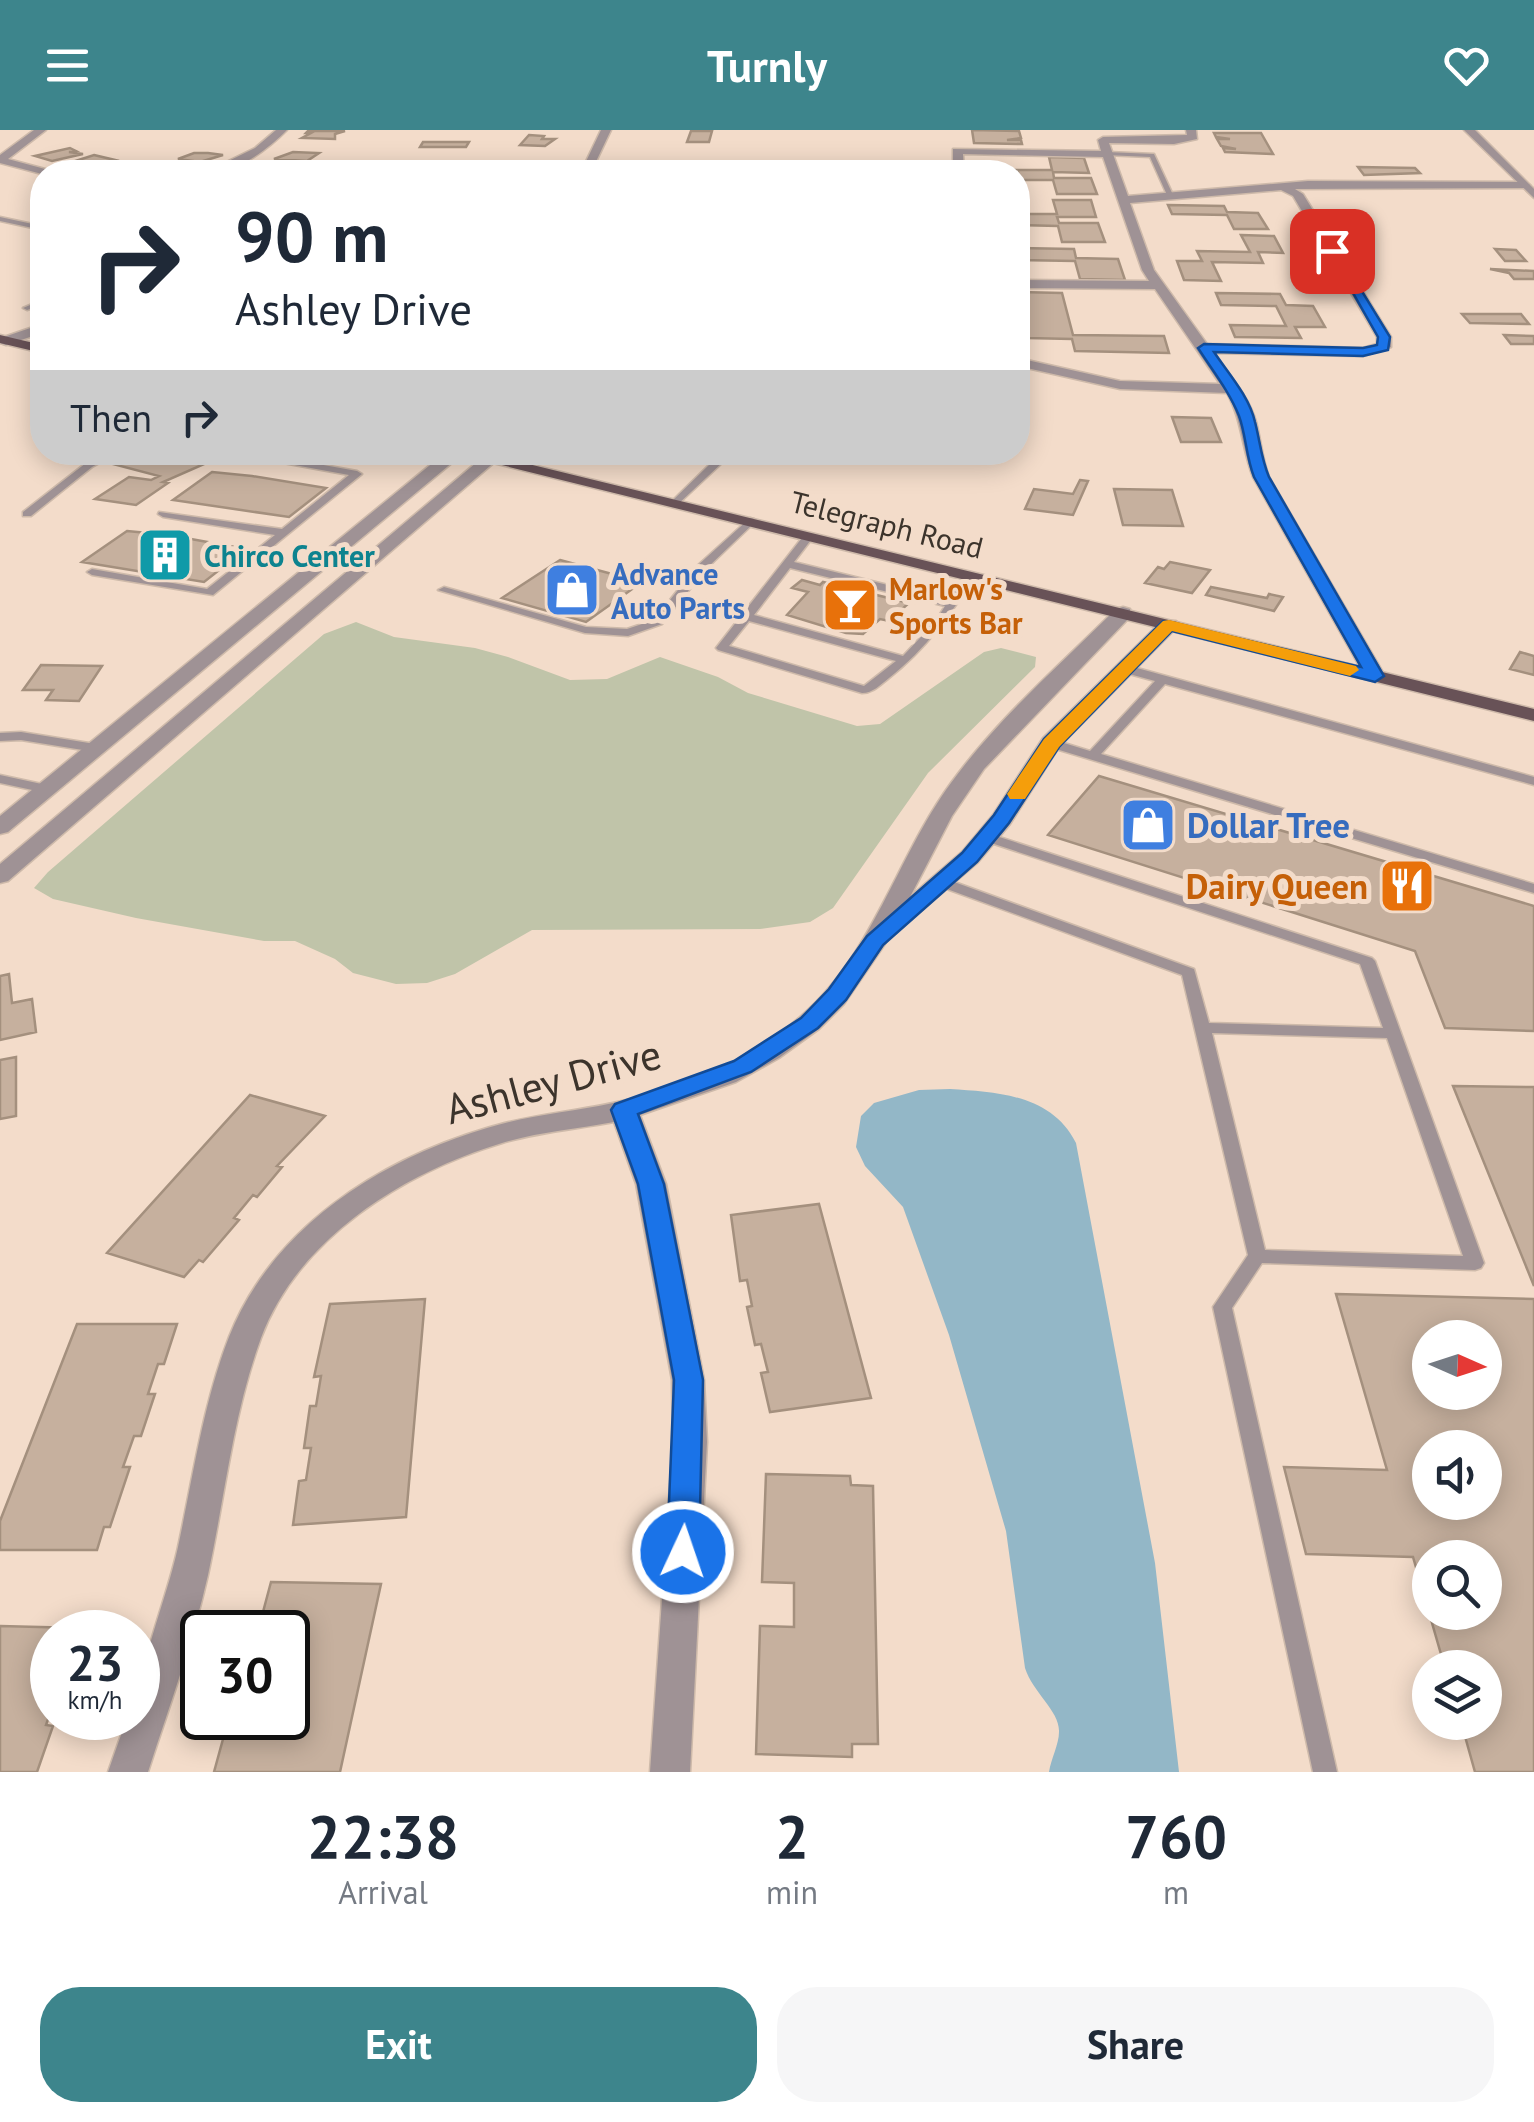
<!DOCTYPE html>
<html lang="en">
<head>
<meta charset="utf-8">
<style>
	:root { --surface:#fff; --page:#f6f6f7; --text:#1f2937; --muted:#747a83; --accent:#3d858c }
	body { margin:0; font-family:"PT Sans",sans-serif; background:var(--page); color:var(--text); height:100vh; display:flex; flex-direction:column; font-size:38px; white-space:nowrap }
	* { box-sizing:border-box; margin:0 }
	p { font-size:32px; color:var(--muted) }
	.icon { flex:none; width:55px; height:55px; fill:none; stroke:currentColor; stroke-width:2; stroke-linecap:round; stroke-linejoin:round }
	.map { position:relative; height:1642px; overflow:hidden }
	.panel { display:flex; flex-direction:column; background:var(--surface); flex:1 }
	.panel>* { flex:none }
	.top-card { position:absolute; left:30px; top:30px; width:1000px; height:305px; border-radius:40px; box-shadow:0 5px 25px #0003; background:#fff; color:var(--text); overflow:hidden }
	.needle { width:65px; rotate:93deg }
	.fabs { position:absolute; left:1412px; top:1190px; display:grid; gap:20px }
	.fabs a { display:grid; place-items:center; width:90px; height:90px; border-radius:50%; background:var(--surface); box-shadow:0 5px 25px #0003; font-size:50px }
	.speed { position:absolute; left:30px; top:1480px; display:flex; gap:20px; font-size:50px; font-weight:700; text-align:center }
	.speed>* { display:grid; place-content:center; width:130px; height:130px; border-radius:50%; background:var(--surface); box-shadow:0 5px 25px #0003; line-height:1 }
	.speed small { font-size:25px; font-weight:400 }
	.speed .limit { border:5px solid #111; border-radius:15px; background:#fff; color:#111 }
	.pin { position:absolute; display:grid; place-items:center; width:85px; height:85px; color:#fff; margin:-42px; border-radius:20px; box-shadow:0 5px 15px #0006 }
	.me { position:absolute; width:110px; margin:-55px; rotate:3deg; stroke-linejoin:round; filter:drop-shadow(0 0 8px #0008) }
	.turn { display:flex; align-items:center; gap:35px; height:210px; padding:0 40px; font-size:45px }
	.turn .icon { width:130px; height:130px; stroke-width:2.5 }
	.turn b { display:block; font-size:70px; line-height:85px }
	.then { display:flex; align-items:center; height:95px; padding:0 40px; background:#0003; gap:20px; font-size:38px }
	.eta { display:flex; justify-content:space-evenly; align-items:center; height:170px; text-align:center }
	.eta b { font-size:60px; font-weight:600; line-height:70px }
	.button { display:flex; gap:20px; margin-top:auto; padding:20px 40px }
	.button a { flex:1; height:115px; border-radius:40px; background:var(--accent); color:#fff; font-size:40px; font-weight:600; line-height:115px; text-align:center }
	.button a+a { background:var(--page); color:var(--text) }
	header { display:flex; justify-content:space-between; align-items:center; height:130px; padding:0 40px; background:var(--accent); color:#fff; font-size:45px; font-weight:600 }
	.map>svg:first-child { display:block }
	.green { fill:#c0c4a9 }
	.water { fill:#93b7c7 }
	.building { fill:#c6b09e; stroke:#a4907e; stroke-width:2.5; fill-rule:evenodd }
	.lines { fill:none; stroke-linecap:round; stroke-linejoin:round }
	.service-casing { stroke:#cebaaa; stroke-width:3 }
	.minor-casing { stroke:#cebaaa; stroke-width:3 }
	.tertiary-casing { stroke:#cebaaa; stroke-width:3 }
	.primary-casing { stroke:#cebaaa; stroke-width:3 }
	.service { fill:#9f9295; fill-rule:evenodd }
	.minor { fill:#9f9295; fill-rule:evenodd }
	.tertiary { fill:#9f9295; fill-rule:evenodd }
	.primary { fill:#685257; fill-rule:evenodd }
	.route { fill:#1a73e8; stroke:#114b97; stroke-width:2.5 }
	.slow { fill:#f59e0b }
	.labels { text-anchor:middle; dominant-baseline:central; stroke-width:10; stroke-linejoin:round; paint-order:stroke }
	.far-street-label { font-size:30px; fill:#3c342c; stroke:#f3dcca }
	.far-culture-label { font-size:30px; font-weight:bold; fill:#0d838f; stroke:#f3dcca; text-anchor:start }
	.far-shop-label { font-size:30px; font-weight:bold; fill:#366cbe; stroke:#f3dcca; text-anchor:start }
	.far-food-label { font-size:30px; font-weight:bold; fill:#c56008; stroke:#f3dcca; text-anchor:start }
	.shop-label { font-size:35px; font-weight:bold; fill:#366cbe; stroke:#f3dcca; text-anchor:start }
	.food-label { font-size:35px; font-weight:bold; fill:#c56008; stroke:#f3dcca; text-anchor:end }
	.near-street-label { font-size:42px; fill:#3c342c; stroke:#f3dcca }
</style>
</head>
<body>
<header><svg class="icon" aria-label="menu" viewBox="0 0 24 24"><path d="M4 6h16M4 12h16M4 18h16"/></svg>Turnly<svg class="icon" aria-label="heart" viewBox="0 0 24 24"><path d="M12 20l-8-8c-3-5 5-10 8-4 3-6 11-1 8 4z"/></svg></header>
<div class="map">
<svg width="1534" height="1642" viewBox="0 0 1534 1642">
	<rect width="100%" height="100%" fill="#f3dcca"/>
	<path class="green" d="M356,492L394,507L475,518L508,527L570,550L607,549L660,527L718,547L748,563L857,596L880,594L984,522L1001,518L1036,527L1035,537L928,643L833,778L810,792L760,799L532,800L455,844L427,853L396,854L353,843L335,829L295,811H264L136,788L53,769L34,758L48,742L324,504Z"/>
	<path class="water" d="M950,959C998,962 1052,965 1076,1013L1155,1433L1179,1642H1049C1051,1629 1059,1614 1059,1602C1060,1581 1033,1563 1025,1538L1006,1401L949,1205L903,1077L865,1036L856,1017L861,986L874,973L919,960Z"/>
	<path class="building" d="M972,0L1019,1L1021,8L1007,10H1021L1022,14L974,13Z
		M308,1H345L335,4V9L302,8L311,3H306Z
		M691,1H712L709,12H687Z
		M1214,3H1261L1273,24L1225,22L1223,18L1236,19L1221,16L1217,9H1230L1216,7Z
		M529,5L544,6L542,9H555L545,16L520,15Z
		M423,12H469L466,17H420Z
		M70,18L76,21L69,22L83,24L52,31L35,26Z
		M293,22L319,23L307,31L274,29Z
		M194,23H208L223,25L200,32L178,29Z
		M94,25L115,30L89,38L66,34Z
		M1049,27L1084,28L1089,43L1053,42L1054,48H1091L1097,64H1057L1053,50H1018V42H996V40H1052Z
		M1358,37L1415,38L1420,43L1364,45Z
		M1053,70H1091L1096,87H1057L1059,93H1098L1105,112H1062L1058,96L1018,95V84H1057Z
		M1168,75L1224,76L1227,82L1258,83L1268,99H1234L1227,85L1172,84Z
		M1241,105L1274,106L1283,123L1258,122L1263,133L1212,132L1221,151L1184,150L1177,131H1202L1197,121L1250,122Z
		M1018,118L1074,119L1076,128L1118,129L1125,150L1080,149L1075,131L1018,130Z
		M1495,119L1516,120L1526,131H1505Z
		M1490,139L1534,141V149H1514L1509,143Z
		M1019,162L1062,163L1073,205L1164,206L1169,223L1075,221L1072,209L1027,208Z
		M1216,163L1280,164L1286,175L1313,176L1325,197H1295L1301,208L1235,207L1230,195L1286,196L1276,176L1221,175Z
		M1462,184H1521L1529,194L1470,193Z
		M1504,205L1534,206V214H1511Z
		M1172,287L1211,288L1221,312H1181Z
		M133,322H180L211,331L163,352L168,353L136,375L95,369L129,347L151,350L159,346L109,333Z
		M212,342L252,346L326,358L289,387L173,370Z
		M1080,350L1088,351L1073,385L1025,379L1034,359L1073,364Z
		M1114,359L1172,360L1183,396L1123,395Z
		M127,401L169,405L246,419L204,452L82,432Z
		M560,430L642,452L586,492L502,468Z
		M1170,432L1210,440L1192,463L1145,453L1158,437L1164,439Z
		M802,450L820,455L823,452L909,473L889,491L880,489L863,504L846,503L787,485L808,462L792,458Z
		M1211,457L1267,468L1269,464L1283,467L1274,481L1206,465Z
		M1520,522L1534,526V545L1510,539Z
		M41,535L102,536L79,571L46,570L53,560H23Z
		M1099,646L1534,776V901L1445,898L1415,821L1048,705Z
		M9,844L12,873L32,869L36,902L0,910V846Z
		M16,927V986L0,989V930Z
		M1453,956L1534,957V1156Z
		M250,965L325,986L277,1036L282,1037L257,1067L253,1065L234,1088L239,1090L203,1132L199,1130L184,1147L107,1123Z
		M819,1074L871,1268L770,1282L761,1243L768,1242L761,1214L755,1215L747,1177L752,1176L747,1150L740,1151L731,1085Z
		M1336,1164L1534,1169V1642H1475L1461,1592H1485V1538H1445L1413,1427L1306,1424L1284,1337L1387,1340ZM1430,1208H1485V1262H1430ZM1430,1318H1485V1372H1430ZM1430,1428H1485V1482H1430Z
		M425,1169L406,1387L293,1395L299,1351L306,1350L311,1318H304L310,1276H316L321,1246L314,1247L330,1174Z
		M77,1194H177L164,1234H158L148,1264H155L141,1306H134L123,1337H130L110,1397H104L97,1420H0V1391Z
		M766,1344L850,1346L851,1355L873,1356L878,1614H852V1627L756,1624L760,1496L794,1497V1453L762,1452Z
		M271,1452L381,1454L340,1642H214L228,1591L288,1588V1502H252L254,1497H259Z
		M0,1496L78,1498L76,1502H52V1578L46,1595L53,1596L37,1642H0Z"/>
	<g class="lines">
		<g class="service-casing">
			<path id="service" d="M1107,22L1154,24L1173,65L1170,67L1167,65L1150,27L1105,25Z
				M0,87L42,96V100L0,91Z
				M42,170V175L27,180L23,178Z
				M107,322H120L92,337L31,386H23V382L86,333Z
				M272,322H284L279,327L357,341L362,344L213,465L92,445L87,442L92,439L207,459L275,405L163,387L158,384L159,382L282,399L349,345L267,330V326Z
				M686,322H702L719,328L738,322H755L722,333L675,377L671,376V372L712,332Z
				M750,388L754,389V393L705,440L662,494L628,506L585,503L438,460L444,457L586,497L627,499L654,490L697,436Z
				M809,403L814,406L794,432L949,470L967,443L976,445C951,484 926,519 889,548C880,555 873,563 862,563L718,520L716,518L805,404ZM790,438L945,476L935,492L903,526L754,485ZM749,491L896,531L864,556L729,516Z
				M1126,535L1534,647V655L1165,554L1101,624L1534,754V763L1046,616L1045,613L1051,609L1090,621L1155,551L1122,542V536Z
				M21,602L95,614L101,618L95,622L21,610L0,611V603Z
				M0,645L51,656L53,659L46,663L0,653Z
				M987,703L1372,828L1375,831L1484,1133L1481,1138L1475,1140L1262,1133L1232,1178L1337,1642H1313L1213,1177L1248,1125L1182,845L936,755L934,752L941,748L946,749L1194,839L1209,893L1383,898L1360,834L982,710L980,707ZM1212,903L1387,908L1463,1126L1265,1120Z"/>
		</g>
		<g class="minor-casing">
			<path id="minor" d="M34,0H46L8,29L56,42L42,44L0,33V25Z
				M276,0H287C267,20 236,44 206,42L255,18Z
				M601,0H611L591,42H581Z
				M1186,0H1196L1197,9L1174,14L1109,13L1128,66L1308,51L1524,52L1530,55L1524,58L1295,59L1303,64L1391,207V217L1363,226L1213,223C1228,244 1249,266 1256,292C1261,311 1262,328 1269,347L1385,546L1382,550L1375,552L1365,546L1253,347C1242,319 1242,290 1227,263L1120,259L1018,236V228L1120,251L1220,254L1155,159L1018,158V150L1149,151L1142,140L1103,27L963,24L964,42H953V19L1101,21L1098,10L1103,7L1187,5ZM1281,60L1293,66L1377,207V214L1363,218L1207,214L1154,140L1130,73Z
				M42,194V203L6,215L0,213L1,208Z
				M446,322H465L8,702L0,704V686Z
				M483,327L497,330L8,751L0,753V734Z
				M1123,477L1130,479V487L984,639L952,686L910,767L962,722L993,685L1043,608L1162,491H1176L1179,495L1059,617L1010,694L978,732L889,808L844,874L819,899L779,928L736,952L640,985L666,1054L704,1250L707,1312L690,1642H650L673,1312L672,1250L636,1054L614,992C577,999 538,1002 502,1013C405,1042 298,1108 261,1208C233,1284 225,1366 208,1445C193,1512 169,1577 148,1642H108L127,1588H138C138,1531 166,1473 178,1417C193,1347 203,1274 229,1207C272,1098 379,1030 487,998C528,985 571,982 613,973C679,960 749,932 800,887C873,825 896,728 951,653C998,588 1060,535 1116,479Z"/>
		</g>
		<g class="tertiary-casing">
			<path id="tertiary" d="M1464,0H1475L1534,59V68Z"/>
		</g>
		<g class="primary-casing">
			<path id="primary" d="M0,205L42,215V223L0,213Z
				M449,322H479L1534,579V591Z"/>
		</g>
		<use href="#service" class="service"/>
		<use href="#minor" class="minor"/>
		<use href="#tertiary" class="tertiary"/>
		<use href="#primary" class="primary"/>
	</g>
	<path class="route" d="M1328,119H1336L1390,207L1388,220L1363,226L1214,222C1228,243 1249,266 1255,292C1260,311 1261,328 1269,347L1384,546L1375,552L1172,501L1059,617L1009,693L977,732L883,815L846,870L818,898L751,942L638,984L664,1054L703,1250L699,1422L694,1432L683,1436L672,1432L667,1422L674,1250L638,1054L611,980L615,974L734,931L801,888L829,859L867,806L962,723L994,685L1044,609L1163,491L1361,537L1254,347C1246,327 1246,305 1239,286C1229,261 1212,240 1198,218L1204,214L1363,218L1377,215L1378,207Z"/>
	<path class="slow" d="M1169,490L1356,536L1359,540L1350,546L1172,501L1059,617L1025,669H1010L1007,664L1044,609L1163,491Z"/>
	<defs>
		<g id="building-square" transform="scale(2.875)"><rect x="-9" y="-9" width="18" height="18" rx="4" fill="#0f9aa8" stroke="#f3dcca"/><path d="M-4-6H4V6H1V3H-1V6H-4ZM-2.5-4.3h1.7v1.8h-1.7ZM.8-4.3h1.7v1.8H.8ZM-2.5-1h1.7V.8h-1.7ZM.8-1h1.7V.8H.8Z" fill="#fff"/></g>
		<g id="shop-square" transform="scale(2.875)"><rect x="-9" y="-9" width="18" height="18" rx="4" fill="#3f7fe0" stroke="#f3dcca"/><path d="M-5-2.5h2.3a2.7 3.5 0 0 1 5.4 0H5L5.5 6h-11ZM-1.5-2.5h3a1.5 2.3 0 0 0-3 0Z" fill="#fff"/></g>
		<g id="bar-square" transform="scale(2.875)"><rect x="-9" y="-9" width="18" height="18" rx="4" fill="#e8710a" stroke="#f3dcca"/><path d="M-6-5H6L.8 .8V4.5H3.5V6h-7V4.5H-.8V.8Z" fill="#fff"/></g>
		<g id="restaurant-square" transform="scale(2.875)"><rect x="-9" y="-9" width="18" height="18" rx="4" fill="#e8710a" stroke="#f3dcca"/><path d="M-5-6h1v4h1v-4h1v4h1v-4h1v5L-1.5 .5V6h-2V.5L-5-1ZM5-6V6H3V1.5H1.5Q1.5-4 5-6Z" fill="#fff"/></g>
	</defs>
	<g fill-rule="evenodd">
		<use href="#building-square" x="165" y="425"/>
		<use href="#shop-square" x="572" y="460"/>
		<use href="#bar-square" x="850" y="475"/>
		<use href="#shop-square" x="1148" y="695"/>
		<use href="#restaurant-square" x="1407" y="756"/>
	</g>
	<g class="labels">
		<g class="far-street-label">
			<text transform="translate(887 394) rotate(14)">Telegraph Road</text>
		</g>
		<g class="far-culture-label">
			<text x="204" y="425">Chirco Center</text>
		</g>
		<g class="far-shop-label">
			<text x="611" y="443">Advance<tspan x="611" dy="34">Auto Parts</tspan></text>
		</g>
		<g class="far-food-label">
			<text x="889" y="458">Marlow's<tspan x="889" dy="34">Sports Bar</tspan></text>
		</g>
		<g class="shop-label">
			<text x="1187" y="695">Dollar Tree</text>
		</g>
		<g class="food-label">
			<text x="1368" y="756">Dairy Queen</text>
		</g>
		<g class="near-street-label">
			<text transform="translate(553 951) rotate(-15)">Ashley Drive</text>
		</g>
	</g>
</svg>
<div class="fabs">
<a><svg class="needle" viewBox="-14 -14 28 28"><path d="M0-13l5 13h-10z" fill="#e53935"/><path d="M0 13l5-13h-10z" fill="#747a83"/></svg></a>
<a><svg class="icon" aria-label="sound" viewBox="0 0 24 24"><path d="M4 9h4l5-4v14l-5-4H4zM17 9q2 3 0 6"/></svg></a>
<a><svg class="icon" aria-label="search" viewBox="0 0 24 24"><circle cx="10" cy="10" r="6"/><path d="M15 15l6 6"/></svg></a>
<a><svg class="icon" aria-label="layers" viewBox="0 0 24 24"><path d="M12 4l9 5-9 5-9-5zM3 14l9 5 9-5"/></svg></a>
</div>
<div class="speed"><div>23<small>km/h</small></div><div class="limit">30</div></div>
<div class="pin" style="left:1332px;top:121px;background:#d93025"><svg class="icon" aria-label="arrive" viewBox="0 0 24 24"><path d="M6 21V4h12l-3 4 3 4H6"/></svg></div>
<svg class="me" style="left:683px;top:1422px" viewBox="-20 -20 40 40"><circle r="17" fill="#1a73e8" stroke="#fff" stroke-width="3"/><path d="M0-11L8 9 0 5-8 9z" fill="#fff"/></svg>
<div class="top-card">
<div class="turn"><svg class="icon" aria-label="right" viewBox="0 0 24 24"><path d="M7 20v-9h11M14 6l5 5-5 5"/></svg><div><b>90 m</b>Ashley Drive</div></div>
<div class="then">Then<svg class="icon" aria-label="right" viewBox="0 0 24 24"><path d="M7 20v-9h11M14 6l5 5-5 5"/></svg></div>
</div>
</div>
<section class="panel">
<div class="eta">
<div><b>22:38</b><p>Arrival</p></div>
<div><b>2</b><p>min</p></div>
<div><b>760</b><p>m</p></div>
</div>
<div class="button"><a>Exit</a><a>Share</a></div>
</section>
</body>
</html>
